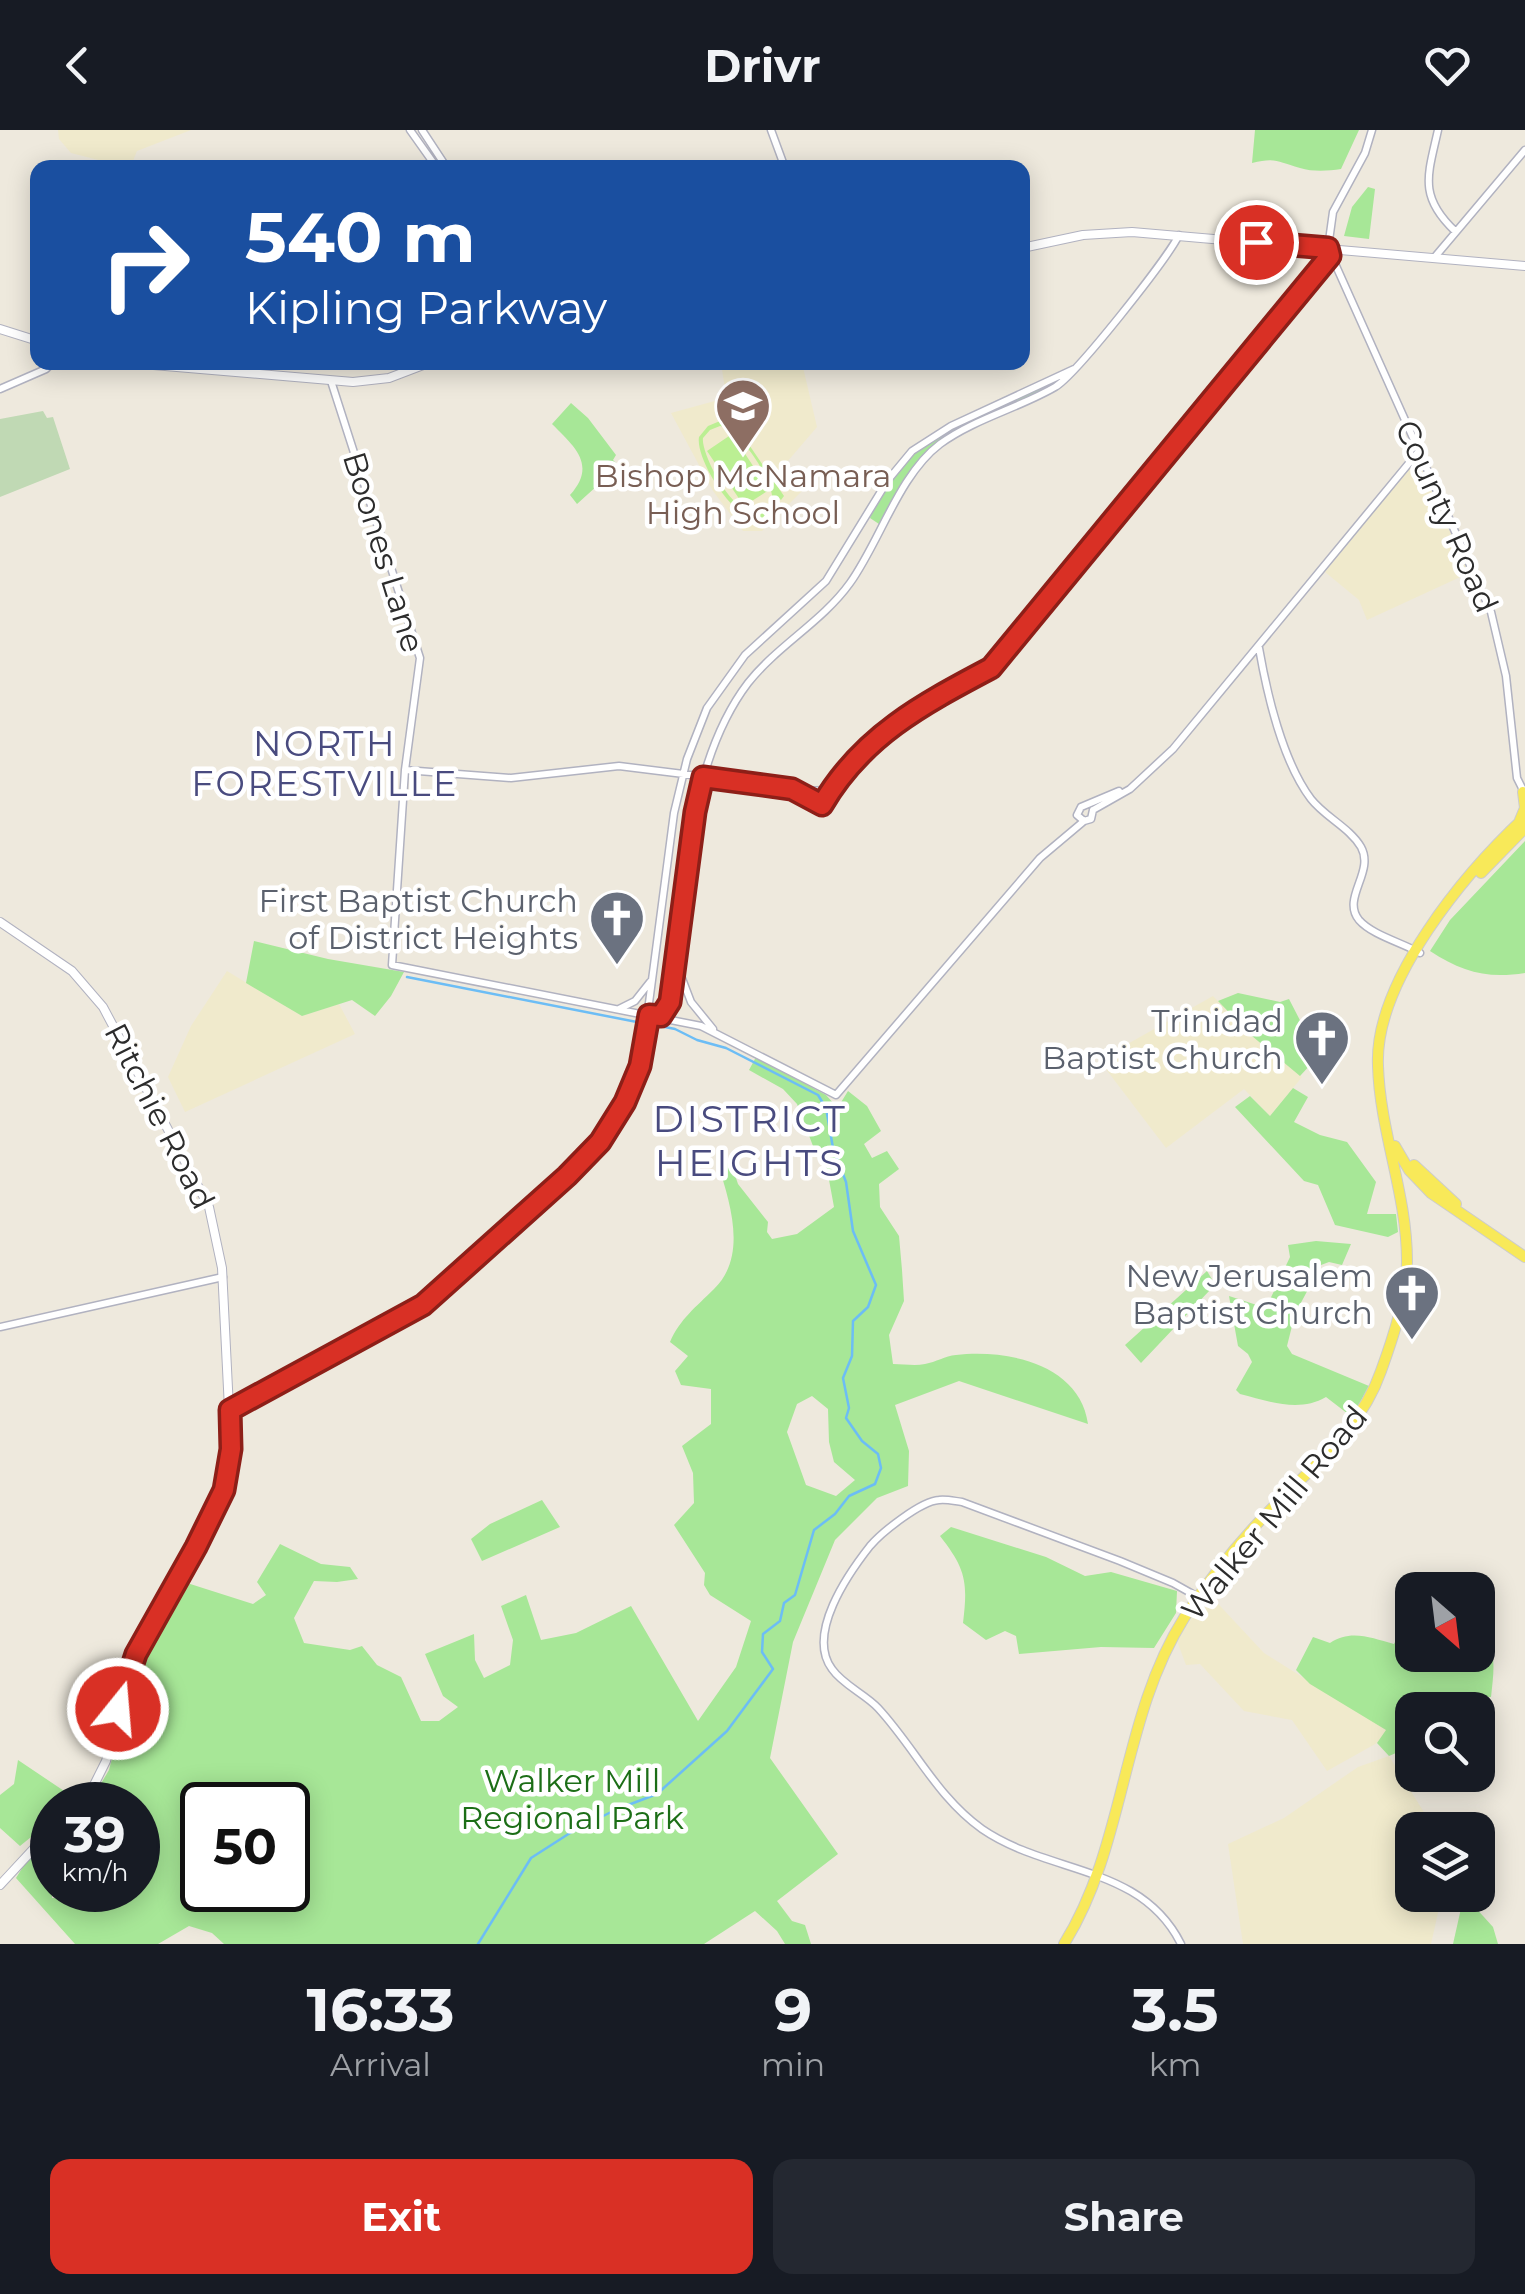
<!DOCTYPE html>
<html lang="en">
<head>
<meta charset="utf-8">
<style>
	:root { --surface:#171b24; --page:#242831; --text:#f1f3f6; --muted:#9ea1a6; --accent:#d93025 }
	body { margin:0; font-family:Montserrat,sans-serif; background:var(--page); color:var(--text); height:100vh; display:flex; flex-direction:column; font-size:38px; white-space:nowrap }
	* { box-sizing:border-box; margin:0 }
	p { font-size:32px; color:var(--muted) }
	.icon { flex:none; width:55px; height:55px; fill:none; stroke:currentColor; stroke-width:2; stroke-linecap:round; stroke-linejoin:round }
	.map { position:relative; height:1814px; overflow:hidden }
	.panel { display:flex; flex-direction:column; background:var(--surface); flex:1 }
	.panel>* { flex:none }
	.banner { position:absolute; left:30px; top:30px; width:1000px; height:210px; border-radius:20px; box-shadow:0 5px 25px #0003; background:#1a4fa0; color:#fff; overflow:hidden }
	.needle { width:65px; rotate:152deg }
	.buttons { position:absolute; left:1395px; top:1442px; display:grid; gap:20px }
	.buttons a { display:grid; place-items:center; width:100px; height:100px; border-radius:20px; background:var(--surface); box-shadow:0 5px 25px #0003; font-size:50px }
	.speed { position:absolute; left:30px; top:1652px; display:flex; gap:20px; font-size:50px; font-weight:700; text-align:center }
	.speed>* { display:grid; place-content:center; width:130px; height:130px; border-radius:50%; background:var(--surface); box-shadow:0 5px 25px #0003; line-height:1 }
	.speed small { font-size:25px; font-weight:400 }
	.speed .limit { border:5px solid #111; border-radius:15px; background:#fff; color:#111 }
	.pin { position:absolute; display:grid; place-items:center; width:85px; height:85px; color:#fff; margin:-42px; border:5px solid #fff; border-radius:50%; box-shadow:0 2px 10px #0007 }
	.me { position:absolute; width:110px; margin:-55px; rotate:17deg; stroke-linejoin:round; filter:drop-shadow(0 0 8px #0008) }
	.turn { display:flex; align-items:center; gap:35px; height:210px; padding:0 50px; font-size:45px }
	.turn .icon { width:130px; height:130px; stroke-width:2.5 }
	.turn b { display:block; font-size:70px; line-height:85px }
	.eta { display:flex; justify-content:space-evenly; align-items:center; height:170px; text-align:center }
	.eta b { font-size:60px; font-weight:700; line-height:70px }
	.primary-button { display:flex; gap:20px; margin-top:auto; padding:20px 50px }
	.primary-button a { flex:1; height:115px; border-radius:20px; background:var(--accent); color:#fff; font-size:40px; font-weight:700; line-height:115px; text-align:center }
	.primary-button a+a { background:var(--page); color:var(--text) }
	header { display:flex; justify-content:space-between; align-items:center; height:130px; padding:0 50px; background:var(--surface); font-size:45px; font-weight:700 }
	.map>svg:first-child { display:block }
	.education { fill:#f0eacc }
	.green { fill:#a7e797; fill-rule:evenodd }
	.cemetery { fill:#c0d9b4 }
	.pitch { fill:#bbef93; fill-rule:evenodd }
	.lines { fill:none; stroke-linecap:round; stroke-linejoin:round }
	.stream { stroke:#6cbdf5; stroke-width:2.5 }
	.tertiary-casing { stroke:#b1b2c0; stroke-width:9 }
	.secondary-casing { stroke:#b1b2c0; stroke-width:10 }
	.primary-casing { stroke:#ccc; stroke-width:12 }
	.tertiary { stroke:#fff; stroke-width:6 }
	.secondary { stroke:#fff; stroke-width:8 }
	.primary { stroke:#f8e959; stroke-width:10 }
	.route-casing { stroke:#8d1f18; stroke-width:25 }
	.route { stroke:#d93025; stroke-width:18 }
	.labels { text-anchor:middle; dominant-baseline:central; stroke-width:9; stroke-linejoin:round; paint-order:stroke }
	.education-label { font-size:32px; fill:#785e54; stroke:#fff }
	.street-label { font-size:32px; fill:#2c2c2c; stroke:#fff }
	.worship-label { font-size:32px; fill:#5b616d; stroke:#fff; text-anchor:end }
	.park-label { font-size:32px; fill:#1c6e17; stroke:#fff }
	.neighbourhood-label { font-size:35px; letter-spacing:2.5px; fill:#494b7f; stroke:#fff }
	.quarter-label { font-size:38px; letter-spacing:2.5px; fill:#494b7f; stroke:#fff }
</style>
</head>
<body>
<header><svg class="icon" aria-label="back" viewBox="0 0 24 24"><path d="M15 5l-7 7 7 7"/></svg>Drivr<svg class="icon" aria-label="heart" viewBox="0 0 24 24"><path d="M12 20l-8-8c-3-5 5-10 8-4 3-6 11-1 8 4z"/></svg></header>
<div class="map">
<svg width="1525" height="1814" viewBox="0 0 1525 1814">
	<rect width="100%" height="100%" fill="#eee9dd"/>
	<path class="education" d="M58,0H191L137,21L130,38L71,23L59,9Z
		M721,233H802L817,297L781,339L804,359L762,401H743L713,361L671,283L722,269L725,259Z
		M1413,333H1419L1469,443L1367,490L1359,470L1325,442Z
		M227,841L302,886L339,874L355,904L185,982L168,947L191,896Z
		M1213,866L1252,906L1302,947L1270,986L1244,959L1166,1018L1099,930Z
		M1208,1463L1264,1523L1387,1600L1377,1613L1327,1641L1292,1590L1244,1581L1200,1534L1186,1535L1177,1511Z
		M1389,1626L1435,1700H1412V1765H1442L1431,1814H1243L1228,1714L1284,1688L1358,1637Z"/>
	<path class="green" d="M1255,0H1359L1341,39C1328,41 1313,42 1300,38C1278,32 1276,27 1252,33Z
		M1368,57L1375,59L1369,109L1344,106L1352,77Z
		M1065,245L1054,254L945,306L912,338L882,392L879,394L870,388C895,305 995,278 1065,245Z
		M571,273L588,288L616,325L613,330L619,336L577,374L570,365C597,335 575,317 552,294Z
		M1525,711V843C1487,849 1462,842 1430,821L1450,790Z
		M254,811L328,829L404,842L391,866L375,886L352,870L302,886L246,853Z
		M1238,863L1280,872L1289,869L1305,900L1325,919L1300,946L1252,906L1218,871Z
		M756,927L826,965L835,975L840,974L848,961L867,976L881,1001L864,1014L872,1028L887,1021L899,1039L879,1054L880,1077L899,1106L902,1140L904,1171L889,1205L893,1234C904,1234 915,1236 925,1234C936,1232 945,1226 956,1225C1007,1219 1080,1234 1088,1294L959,1251L895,1275L909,1321L908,1356L877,1368L835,1410L793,1512L770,1628L838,1724L777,1771L792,1791L805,1795L811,1814H785L777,1801L755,1781L704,1814H224L212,1803L189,1796L158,1814H75L16,1748L29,1727L52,1707V1768C89,1769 125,1775 151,1746L138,1733V1675H98L93,1667L109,1640L134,1543L152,1504L184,1452L253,1474L266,1465L257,1452L280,1414L321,1434L350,1437L358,1449L337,1452L314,1451L294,1488L304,1513L350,1520L362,1516L377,1535L401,1547L421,1591H439L458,1577L443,1566L425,1524L474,1504L475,1530L484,1548L510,1535L513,1510L501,1476L526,1465L541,1510L576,1503L631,1476L698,1591L736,1537L751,1491L710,1465L704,1455L705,1443L674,1395L694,1373L693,1343L682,1316L711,1294V1259L681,1255L675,1241L688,1226L670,1212C680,1189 696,1177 714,1159C748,1126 730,1073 718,1034L731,1033L738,1054L768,1092L767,1102L772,1109L797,1104L834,1077L827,1039L813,1016L797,974L783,959L749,940ZM812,1266L828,1279L829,1312L834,1332L855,1350L836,1366L806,1355L787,1302L797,1274ZM202,1675H288V1760H202Z
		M1293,958L1308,967L1294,992L1320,1005L1347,1012L1376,1052L1367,1084H1396L1398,1102L1388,1107L1335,1095L1318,1055L1304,1051L1235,977L1250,966L1270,986Z
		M1316,1111L1351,1114L1342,1135L1329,1132L1321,1135L1295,1184L1287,1216L1292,1224L1369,1256L1352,1287L1326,1267C1299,1283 1268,1271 1240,1264L1236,1260L1252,1232L1248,1224L1238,1216L1229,1166L1266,1178L1290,1127L1288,1115Z
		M1207,1141L1213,1151L1210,1160L1141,1233L1125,1215Z
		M542,1370L560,1397L482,1431L471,1409L490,1394Z
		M951,1397L1046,1427L1085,1446L1111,1442L1177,1461L1176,1483L1154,1518L1101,1517L1019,1524L1016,1506L1005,1501L986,1510L963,1493C968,1452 966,1439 940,1406Z
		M1412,1479V1525H1478V1496C1498,1515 1494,1540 1491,1567L1462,1568L1439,1580H1412V1616L1389,1626L1377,1613L1386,1600L1310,1554L1296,1540L1313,1507L1330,1513C1351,1499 1371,1508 1394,1514Z
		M18,1630L76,1669L69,1675H52V1690L20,1716L0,1698V1665L14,1654Z
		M1464,1765L1493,1797L1498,1814H1453Z"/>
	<path class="cemetery" d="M43,281L47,288L53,287L70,339L0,367V289Z"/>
	<path class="pitch" d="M720,291L731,294L739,300L784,366L781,370L778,367C762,434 694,336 699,307L708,296ZM720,296C740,299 777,354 772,374C745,412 700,325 703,308L710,300Z
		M732,304L769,360L744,376L707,321Z"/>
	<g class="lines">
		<path class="stream" d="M407,847L642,893
			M478,1814L531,1728L570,1703L615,1680L657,1664L727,1601L773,1539L762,1522L763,1504L780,1491L784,1473L795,1465L814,1400L835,1384L849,1366L875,1354L881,1338L878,1324L862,1311L846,1288L849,1278L843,1248L852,1226L853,1191L868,1177L876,1155L853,1101L846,1052L833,1018L826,978L818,965L726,918L697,910L675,899L655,895"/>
		<g class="tertiary-casing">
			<path id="tertiary" d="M410,0L437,38
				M422,0L447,38
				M771,0L785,38
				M1372,0L1365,23L1333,82L1328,118L1491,482L1506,546L1517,648L1525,664
				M1438,0C1428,45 1418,66 1455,101
				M1434,128L1525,20
				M331,251L420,528L405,640L392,835L701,896L836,965L1040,728L1084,691L1091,689L1093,680
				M0,259L46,239L53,232
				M1259,518C1267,564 1283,632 1311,669C1325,687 1350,698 1361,717C1375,742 1341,768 1359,790C1372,805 1403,813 1420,823
				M405,640L511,648L619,636L772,655L799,661L822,675C864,603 920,575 991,537L1330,126
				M800,661L831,660
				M1093,680L1130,659L1173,619L1419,321
				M1084,691L1077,685L1081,677L1119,661
				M678,838L691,872L713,899
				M619,879L635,871L650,852
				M661,886L670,872C684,771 684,637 748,553C778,515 822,492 850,453C880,411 899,345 940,314C974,289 1019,278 1055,257C1076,245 1167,129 1179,105
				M0,1197L223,1147
				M230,1280L423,1175L600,1012L625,973L642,926L674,683L687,629L707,578L745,525L826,451L888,350L912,321L951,296L1074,239
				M1181,1814C1141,1734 1049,1745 982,1699C937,1667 915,1618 878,1578C865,1564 843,1555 832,1539C806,1504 848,1444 870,1416C882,1402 921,1371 939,1370C946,1369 954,1371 962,1372L1120,1431L1173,1453L1198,1467"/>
		</g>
		<g class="secondary-casing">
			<path id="secondary" d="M1022,118L1083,105L1132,102L1525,136
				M0,199L38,211
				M118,232L353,252L389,248L431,232
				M0,792L72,841L103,877L209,1077L222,1138L231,1319L227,1351L210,1391L136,1524L106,1631L92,1659L79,1675
				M0,1755L52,1699"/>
		</g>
		<g class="primary-casing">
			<path id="primary" d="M1520,690L1525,678L1523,662
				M1481,743L1525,698
				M1395,1016L1409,1040L1431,1063L1525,1127
				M1414,1035L1456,1074
				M1064,1814C1126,1715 1121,1588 1184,1488C1211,1446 1244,1406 1279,1371C1319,1331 1362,1296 1381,1241C1393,1208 1407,1166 1407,1131C1407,1064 1380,1002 1378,936C1374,851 1466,742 1525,687"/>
		</g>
		<use href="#tertiary" class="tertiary"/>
		<use href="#secondary" class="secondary"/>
		<use href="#primary" class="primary"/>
	</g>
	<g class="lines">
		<g class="route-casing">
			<path id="route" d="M118,1579L136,1524L196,1417L224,1360L231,1319L230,1280L423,1175L567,1046L600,1012L625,972L640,936L649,885L661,886L670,872L695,682L703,647L792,659L822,675C862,606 923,574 991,538L1330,126L1328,118L1256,112"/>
		</g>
		<use href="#route" class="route"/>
	</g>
	<defs>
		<g id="school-pin" transform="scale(2.875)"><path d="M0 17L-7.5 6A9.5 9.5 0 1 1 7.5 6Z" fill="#8d6e63" stroke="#fff"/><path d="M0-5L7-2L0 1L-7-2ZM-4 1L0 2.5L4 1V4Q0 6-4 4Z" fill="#fff"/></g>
		<g id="church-pin" transform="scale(2.875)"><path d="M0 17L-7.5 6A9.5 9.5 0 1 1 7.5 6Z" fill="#6b7280" stroke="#fff"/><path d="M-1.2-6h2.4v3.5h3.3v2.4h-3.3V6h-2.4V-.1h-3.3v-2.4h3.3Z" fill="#fff"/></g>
	</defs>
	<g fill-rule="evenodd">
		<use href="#school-pin" x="743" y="276"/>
		<use href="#church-pin" x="617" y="788"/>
		<use href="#church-pin" x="1322" y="908"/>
		<use href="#church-pin" x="1412" y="1163"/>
	</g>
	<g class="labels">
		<g class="education-label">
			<text x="743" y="345">Bishop McNamara<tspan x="743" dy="37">High School</tspan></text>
		</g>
		<g class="street-label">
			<text transform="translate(1447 386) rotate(66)">County Road</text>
			<text transform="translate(384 422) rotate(73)">Boones Lane</text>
			<text transform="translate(160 986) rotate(63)">Ritchie Road</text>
			<text transform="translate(1274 1383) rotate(-50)">Walker Mill Road</text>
		</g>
		<g class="worship-label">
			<text x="578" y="770">First Baptist Church<tspan x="578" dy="37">of District Heights</tspan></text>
			<text x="1283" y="890">Trinidad<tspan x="1283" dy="37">Baptist Church</tspan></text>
			<text x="1373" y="1145">New Jerusalem<tspan x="1373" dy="37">Baptist Church</tspan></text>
		</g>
		<g class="park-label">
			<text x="572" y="1650">Walker Mill<tspan x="572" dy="37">Regional Park</tspan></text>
		</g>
		<g class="neighbourhood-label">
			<text x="325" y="613">NORTH<tspan x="325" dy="40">FORESTVILLE</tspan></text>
		</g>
		<g class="quarter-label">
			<text x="750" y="988">DISTRICT<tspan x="750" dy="44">HEIGHTS</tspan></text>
		</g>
	</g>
</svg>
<div class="buttons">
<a><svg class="needle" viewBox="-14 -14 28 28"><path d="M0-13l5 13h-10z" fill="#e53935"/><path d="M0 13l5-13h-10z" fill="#9ea1a6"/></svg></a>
<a><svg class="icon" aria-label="search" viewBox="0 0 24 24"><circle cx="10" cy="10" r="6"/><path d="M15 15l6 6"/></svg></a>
<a><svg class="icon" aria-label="layers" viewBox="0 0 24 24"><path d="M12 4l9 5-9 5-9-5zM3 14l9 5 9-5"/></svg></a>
</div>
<div class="speed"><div>39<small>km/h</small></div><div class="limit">50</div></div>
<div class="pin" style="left:1256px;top:112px;background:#d93025"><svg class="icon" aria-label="arrive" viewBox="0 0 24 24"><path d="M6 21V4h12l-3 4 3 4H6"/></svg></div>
<svg class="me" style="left:118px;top:1579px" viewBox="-20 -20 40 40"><circle r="17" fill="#d93025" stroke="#fff" stroke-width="3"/><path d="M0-11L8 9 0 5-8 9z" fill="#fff"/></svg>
<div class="banner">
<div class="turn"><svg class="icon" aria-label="right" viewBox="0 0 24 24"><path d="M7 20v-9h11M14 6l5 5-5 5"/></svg><div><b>540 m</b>Kipling Parkway</div></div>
</div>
</div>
<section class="panel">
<div class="eta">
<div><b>16:33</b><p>Arrival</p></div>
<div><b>9</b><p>min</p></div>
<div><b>3.5</b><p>km</p></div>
</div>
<div class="primary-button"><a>Exit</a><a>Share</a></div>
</section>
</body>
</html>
